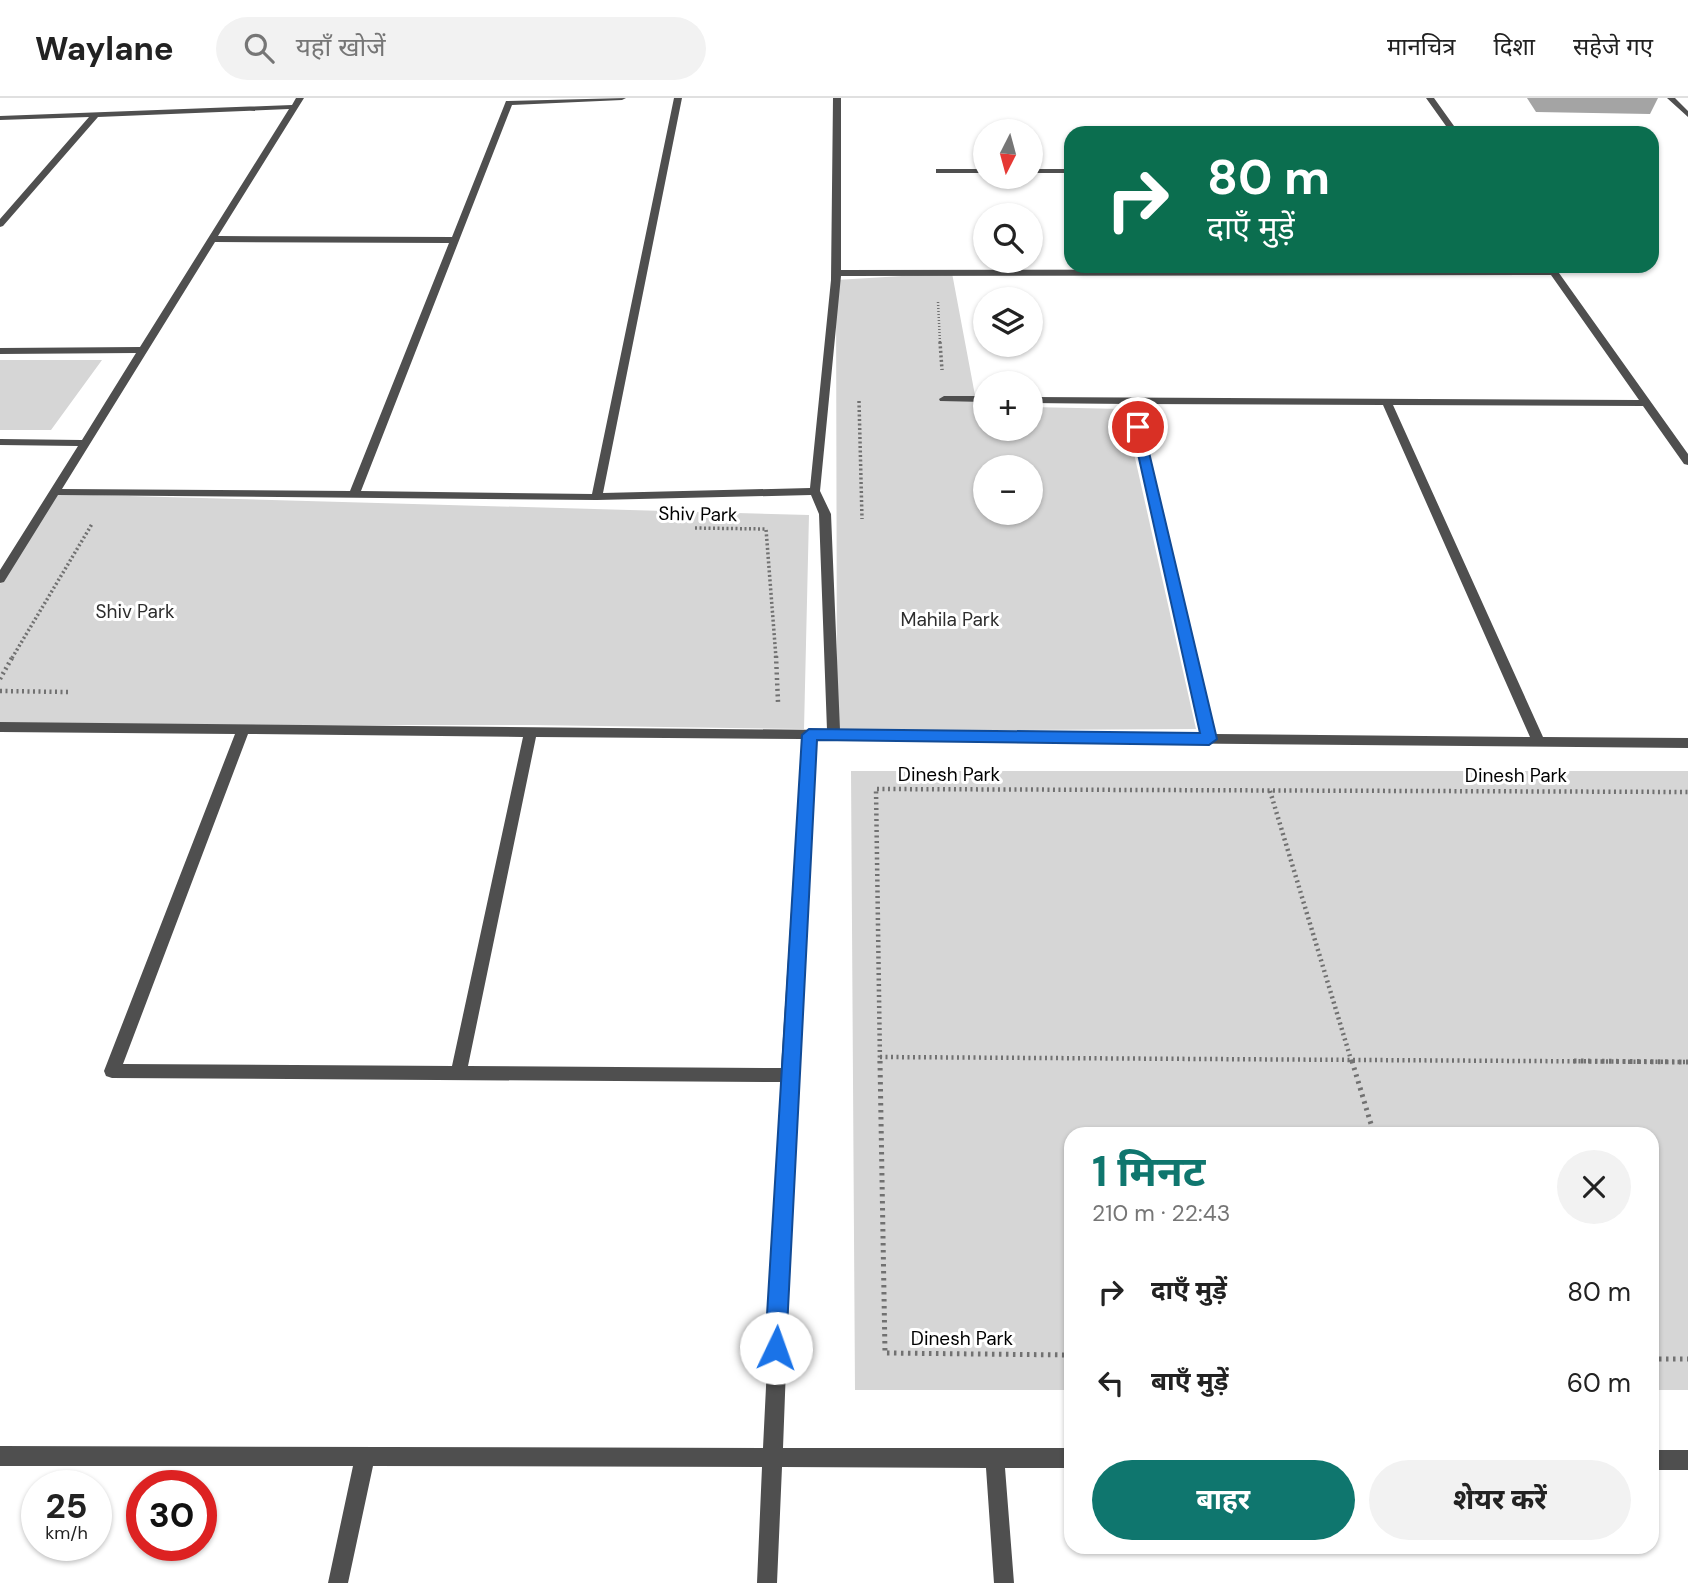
<!DOCTYPE html>
<html lang="hi">
<head>
<meta charset="utf-8">
<style>
	:root { --surface:#fff; --page:#f2f2f2; --text:#222; --muted:#767676; --line:#e0e0e0; --accent:#0f766e }
	body { margin:0; font-family:"DM Sans","Noto Sans Devanagari",sans-serif; background:var(--page); color:var(--text); height:100vh; display:flex; flex-direction:column; font-size:26px; white-space:nowrap }
	* { box-sizing:border-box; margin:0 }
	p { font-size:23px; color:var(--muted) }
	.icon { flex:none; width:38px; height:38px; fill:none; stroke:currentColor; stroke-width:2; stroke-linecap:round; stroke-linejoin:round }
	.map { position:relative; flex:1; overflow:hidden }
	.details { position:absolute; left:1064px; top:1029px; width:595px; height:427px; display:flex; flex-direction:column; background:var(--surface); border-radius:21px; box-shadow:0 2px 5px #0004 }
	.details>* { flex:none }
	.top-card { position:absolute; left:1064px; top:28px; width:595px; height:147px; border-radius:21px; box-shadow:0 2px 5px #0004; background:#0b6e4f; color:#fff; overflow:hidden }
	.needle { width:46px; rotate:186deg }
	.fabs { position:absolute; left:973px; top:21px; display:grid; gap:14px }
	.fabs a { display:grid; place-items:center; width:70px; height:70px; border-radius:50%; background:var(--surface); box-shadow:0 2px 5px #0004; font-size:35px }
	.speed { position:absolute; left:21px; top:1372px; display:flex; gap:14px; font-size:35px; font-weight:700; text-align:center }
	.speed>* { display:grid; place-content:center; width:91px; height:91px; border-radius:50%; background:var(--surface); box-shadow:0 2px 5px #0004; line-height:1 }
	.speed small { font-size:18px; font-weight:400 }
	.speed .limit { border:10px solid #d22; background:#fff; color:#111 }
	.pin { position:absolute; display:grid; place-items:center; width:60px; height:60px; color:#fff; margin:-30px; border:4px solid #fff; border-radius:50%; box-shadow:0 2px 7px #0007 }
	.me { position:absolute; width:77px; margin:-38px; rotate:3deg; stroke-linejoin:round; filter:drop-shadow(0 0 5px #0008) }
	.turn { display:flex; align-items:center; gap:24px; height:147px; padding:0 28px; font-size:32px }
	.turn .icon { width:91px; height:91px; stroke-width:2.5 }
	.turn b { display:block; font-size:49px; line-height:60px }
	.round { display:grid; place-items:center; flex:none; width:74px; height:74px; border-radius:37px; background:var(--page) }
	.head { display:flex; align-items:center; justify-content:space-between; height:119px; padding:0 28px }
	h1 { font-size:42px; font-weight:700; line-height:52px; color:var(--accent) }
	.button { display:flex; gap:14px; margin-top:auto; padding:14px 28px }
	.button a { flex:1; height:80px; border-radius:42px; background:var(--accent); color:#fff; font-size:28px; font-weight:700; line-height:80px; text-align:center }
	.button a+a { background:var(--page); color:var(--text) }
	ul { padding:0; list-style:none }
	li { display:flex; align-items:center; gap:21px; height:91px; padding:0 28px }
	li div { flex:1 }
	li b { display:block; font-size:26px }
	li em { font-style:normal }
	header { display:flex; align-items:center; gap:42px; box-sizing:border-box; height:98px; padding:0 35px; background:var(--surface); border-bottom:2px solid var(--line) }
	header strong { font-size:33px }
	nav { display:flex; gap:38px; margin-inline-start:auto; font-size:24px }
	.search { width:490px; height:63px; background:var(--page); display:flex; align-items:center; gap:18px; box-sizing:border-box; padding:0 24px; border-radius:38px; color:var(--muted); font-size:26px }
	.map>svg:first-child { display:block }
	.green { fill:#d6d6d6; fill-rule:evenodd }
	.lines { fill:none; stroke-linecap:round; stroke-linejoin:round }
	.path-far3 { stroke:#717171; stroke-width:2.5; stroke-dasharray:1 2; stroke-linecap:butt }
	.path-far2 { stroke:#717171; stroke-width:3.5; stroke-dasharray:2 2.5; stroke-linecap:butt }
	.path-far1 { stroke:#717171; stroke-width:4.5; stroke-dasharray:2 3.5; stroke-linecap:butt }
	.path { stroke:#717171; stroke-width:5; stroke-dasharray:2.5 4.5; stroke-linecap:butt }
	.minor { fill:#4f4f4f; fill-rule:evenodd }
	.wall { fill:#a4a4a4 }
	.route { fill:#1a73e8; stroke:#114b97; stroke-width:2 }
	.labels { text-anchor:middle; dominant-baseline:central; stroke-width:6; stroke-linejoin:round; paint-order:stroke }
	.street-label { font-size:19px; fill:#000; stroke:#fff }
	.park-label { font-size:19px; fill:#2d2d2d; stroke:#fff }
</style>
</head>
<body>
<header>
<strong>Waylane</strong>
<div class="search"><svg class="icon" aria-label="search" viewBox="0 0 24 24"><circle cx="10" cy="10" r="6"/><path d="M15 15l6 6"/></svg>यहाँ खोजें</div>
<nav><a>मानचित्र</a><a>दिशा</a><a>सहेजे गए</a></nav>
</header>
<div class="map">
<svg width="1688" height="1485" viewBox="0 0 1688 1485">
	<rect width="100%" height="100%" fill="#fff"/>
	<path class="green" d="M952,175L977,308H985V331H1031V309L1124,311L1196,631L837,633L836,182ZM985,369H1031V415H985Z
		M0,262H102L51,332H0Z
		M56,396L809,417L804,631L533,627H0V486Z
		M851,673H1688V1292H1652V1036H1071V1292H855Z"/>
	<g class="lines">
		<path class="path-far3" d="M938,204L940,245"/>
		<path class="path-far2" d="M940,244L942,272
			M859,303L862,421
			M695,430L766,431L776,560
			M12,560L92,426"/>
		<path class="path-far1" d="M776,558L778,604
			M0,581L13,558
			M0,593L69,594
			M1270,693L1352,965
			M880,959L1688,964
			M880,965L876,691L1688,694"/>
		<path class="path" d="M880,963L885,1255L1071,1257
			M1352,963L1374,1036
			M1574,963L1688,964
			M1652,1261H1688"/>
		<path class="minor" d="M296,0H304L218,138L452,139L506,3L626,0L622,2L512,7L361,393L592,396L674,0H682L603,395L810,390L831,182L833,0H841V172L1547,171L1545,168H1554L1688,356V367L1684,366L1643,308L1393,307L1543,639L1688,640V650L815,642L797,977L783,1350H1071V1370H1005L1014,1485H994L986,1370L782,1369L777,1485H757L762,1369L373,1368L348,1485H328L353,1368H0V1348L763,1350L781,984L112,980L106,978L104,973L235,636L0,634V624L827,632L819,416L811,397L597,402L58,397L4,484L0,485V472L78,348L0,347V341L82,342L136,255L0,256V250L140,249L289,11L98,19L3,128L0,129V121L89,19L0,22V18L292,7ZM215,144L449,145L350,393L62,391ZM1551,177L1639,302L1031,299V305L1127,306L1201,635L840,632L831,416L820,393L841,178ZM1138,306L1383,307L1530,639L1214,636ZM248,636L523,639L452,968L123,966ZM536,639L802,641L781,970L468,968Z
			M1426,0H1434L1459,35H1451Z
			M1667,0H1675L1688,13V19Z
			M939,71H985V75H936V71Z
			M1031,71H1071V75H1031Z
			M944,298H985V304L940,303L939,301Z
			M1652,1352H1688V1372H1652Z"/>
	</g>
	<path class="wall" d="M1527,0H1658L1650,16L1536,14Z"/>
	<path class="route" d="M1133,326L1143,329L1217,641L1209,647L817,642L786,1250L783,1257L776,1260L769,1257L765,1250L802,637L809,631L1200,635L1132,329Z"/>
	<g class="labels">
		<g class="street-label">
			<text transform="translate(698 416) rotate(1)">Shiv Park</text>
			<text x="949" y="676">Dinesh Park</text>
			<text x="1516" y="677">Dinesh Park</text>
			<text x="962" y="1240">Dinesh Park</text>
		</g>
		<g class="park-label">
			<text x="135" y="513">Shiv Park</text>
			<text x="950" y="521">Mahila Park</text>
		</g>
	</g>
</svg>
<div class="fabs">
<a><svg class="needle" viewBox="-14 -14 28 28"><path d="M0-13l5 13h-10z" fill="#e53935"/><path d="M0 13l5-13h-10z" fill="#767676"/></svg></a>
<a><svg class="icon" aria-label="search" viewBox="0 0 24 24"><circle cx="10" cy="10" r="6"/><path d="M15 15l6 6"/></svg></a>
<a><svg class="icon" aria-label="layers" viewBox="0 0 24 24"><path d="M12 4l9 5-9 5-9-5zM3 14l9 5 9-5"/></svg></a>
<a>+</a>
<a>−</a>
</div>
<div class="speed"><div>25<small>km/h</small></div><div class="limit">30</div></div>
<div class="pin" style="left:1138px;top:329px;background:#d93025"><svg class="icon" aria-label="arrive" viewBox="0 0 24 24"><path d="M6 21V4h12l-3 4 3 4H6"/></svg></div>
<svg class="me" style="left:776px;top:1250px" viewBox="-20 -20 40 40"><circle r="19" fill="#fff"/><path d="M0-13L10 11 0 6-10 11z" fill="#1a73e8"/></svg>
<div class="top-card">
<div class="turn"><svg class="icon" aria-label="right" viewBox="0 0 24 24"><path d="M7 20v-9h11M14 6l5 5-5 5"/></svg><div><b>80 m</b>दाएँ मुड़ें</div></div>
</div>
<section class="details">
<div class="head"><div><h1>1 मिनट</h1><p>210 m · 22:43</p></div><a class="round"><svg class="icon" aria-label="close" viewBox="0 0 24 24"><path d="M6 6l12 12M18 6L6 18"/></svg></a></div>
<ul>
<li><svg class="icon" aria-label="right" viewBox="0 0 24 24"><path d="M7 20v-9h11M14 6l5 5-5 5"/></svg><div><b>दाएँ मुड़ें</b></div><em>80 m</em></li>
<li><svg class="icon" aria-label="left" viewBox="0 0 24 24"><path d="M17 20v-9H6M10 6l-5 5 5 5"/></svg><div><b>बाएँ मुड़ें</b></div><em>60 m</em></li>
</ul>
<div class="button"><a>बाहर</a><a>शेयर करें</a></div>
</section>
</div>
</body>
</html>
